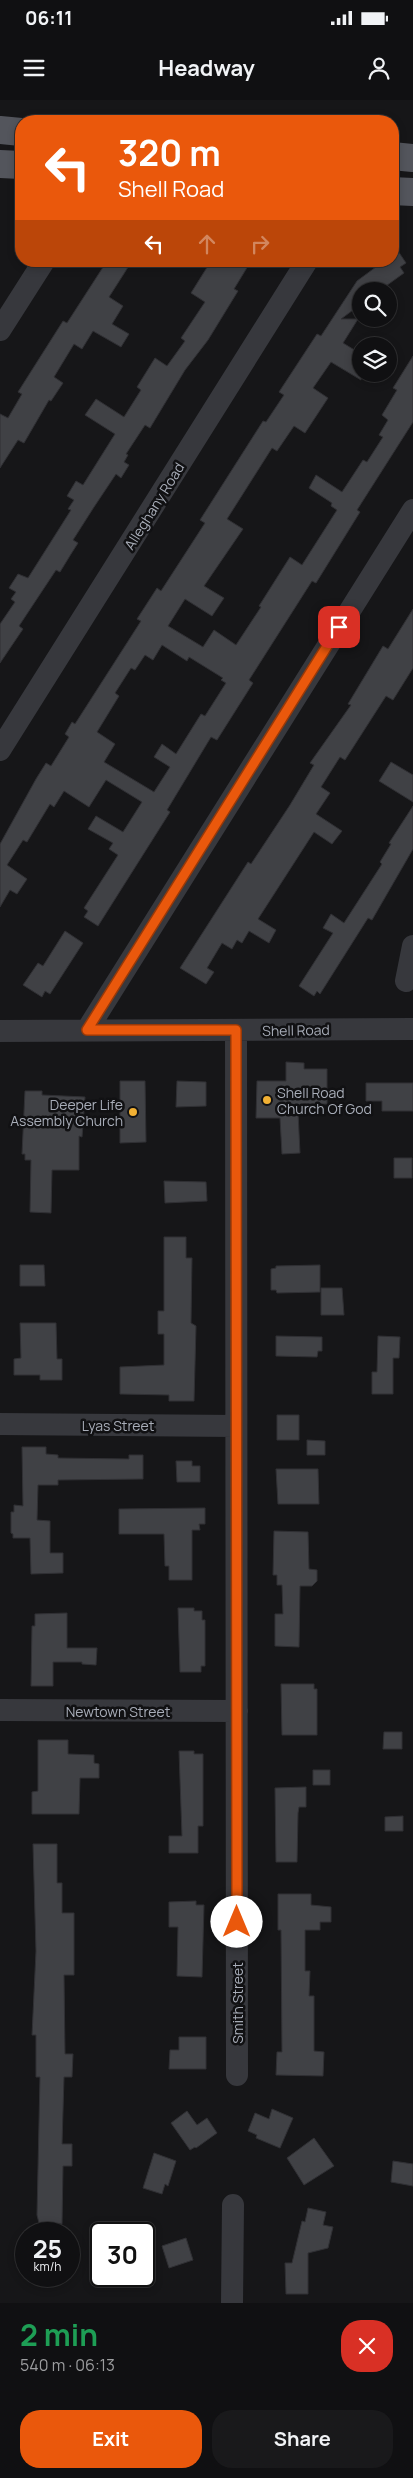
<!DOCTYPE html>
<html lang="en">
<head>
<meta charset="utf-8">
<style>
	:root { --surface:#101012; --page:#19191b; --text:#f1f3f6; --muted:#9c9d9f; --line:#303032; --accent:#ea580c }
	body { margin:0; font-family:Manrope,sans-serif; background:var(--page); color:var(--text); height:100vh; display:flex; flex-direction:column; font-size:19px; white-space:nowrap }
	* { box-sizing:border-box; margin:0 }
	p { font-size:16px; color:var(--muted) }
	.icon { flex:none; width:28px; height:28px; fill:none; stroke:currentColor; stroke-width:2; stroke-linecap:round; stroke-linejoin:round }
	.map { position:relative; height:2203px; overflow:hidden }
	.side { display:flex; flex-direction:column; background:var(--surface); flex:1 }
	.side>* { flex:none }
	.guide { position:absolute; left:15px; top:15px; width:384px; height:152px; border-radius:20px; box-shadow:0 2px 8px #0003,0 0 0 1px var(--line); background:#ea580c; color:#fff; overflow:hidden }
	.buttons { position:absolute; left:352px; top:182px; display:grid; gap:10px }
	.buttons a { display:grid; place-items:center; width:45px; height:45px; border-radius:50%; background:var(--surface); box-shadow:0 2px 8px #0003,0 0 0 1px var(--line); font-size:25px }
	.speed { position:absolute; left:15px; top:2122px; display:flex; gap:10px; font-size:25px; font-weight:700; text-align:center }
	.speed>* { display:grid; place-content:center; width:65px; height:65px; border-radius:50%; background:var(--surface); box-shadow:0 2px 8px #0003,0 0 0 1px var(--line); line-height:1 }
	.speed small { font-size:12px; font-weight:400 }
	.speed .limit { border:2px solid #111; border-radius:8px; background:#fff; color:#111 }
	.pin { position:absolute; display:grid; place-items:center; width:42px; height:42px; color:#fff; margin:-21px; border-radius:10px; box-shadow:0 2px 8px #0006 }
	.me { position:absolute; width:55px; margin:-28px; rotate:0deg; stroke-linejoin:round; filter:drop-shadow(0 0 4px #0008) }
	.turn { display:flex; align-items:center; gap:18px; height:105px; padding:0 20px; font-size:22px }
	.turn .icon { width:65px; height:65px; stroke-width:2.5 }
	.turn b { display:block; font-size:35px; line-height:42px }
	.lanes { display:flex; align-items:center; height:48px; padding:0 20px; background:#0003; justify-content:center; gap:25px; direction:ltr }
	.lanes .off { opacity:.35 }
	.round { display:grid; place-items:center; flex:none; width:52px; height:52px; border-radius:20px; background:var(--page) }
	.headline { display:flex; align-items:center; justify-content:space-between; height:85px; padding:0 20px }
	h1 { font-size:30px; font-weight:700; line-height:38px; color:#1e9e55 }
	.action { display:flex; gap:10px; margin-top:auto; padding:10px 20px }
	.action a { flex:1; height:58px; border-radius:20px; background:var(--accent); color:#fff; font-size:20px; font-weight:700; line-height:58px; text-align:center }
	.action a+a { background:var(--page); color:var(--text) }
	.status { display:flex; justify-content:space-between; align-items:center; height:35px; padding:0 25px; background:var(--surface); direction:ltr }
	.status svg { height:14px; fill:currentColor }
	header { display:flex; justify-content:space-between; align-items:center; height:65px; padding:0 20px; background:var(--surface); font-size:22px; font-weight:700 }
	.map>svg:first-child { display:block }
	.building { fill:#404145; stroke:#303034; fill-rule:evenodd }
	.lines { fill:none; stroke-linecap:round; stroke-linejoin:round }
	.minor { stroke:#37383d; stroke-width:22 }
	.major { stroke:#53555c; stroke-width:28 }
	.route-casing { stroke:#983908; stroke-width:12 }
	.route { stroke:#ea580c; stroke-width:9 }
	.poi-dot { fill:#f2b134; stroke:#111113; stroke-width:2 }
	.labels { text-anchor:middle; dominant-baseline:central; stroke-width:5; stroke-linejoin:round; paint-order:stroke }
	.street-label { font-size:14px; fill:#a8adb8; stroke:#111113 }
	.poi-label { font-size:14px; fill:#a8adb8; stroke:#111113; text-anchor:start }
</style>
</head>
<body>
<div class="status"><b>06:11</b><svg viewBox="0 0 49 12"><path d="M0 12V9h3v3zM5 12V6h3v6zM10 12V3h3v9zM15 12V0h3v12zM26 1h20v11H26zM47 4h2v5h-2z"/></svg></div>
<header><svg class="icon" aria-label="menu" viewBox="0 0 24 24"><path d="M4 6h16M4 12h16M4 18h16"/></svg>Headway<svg class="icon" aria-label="person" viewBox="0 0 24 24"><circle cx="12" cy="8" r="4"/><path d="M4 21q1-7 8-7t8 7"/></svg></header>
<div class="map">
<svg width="413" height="2203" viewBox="0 0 413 2203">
	<rect width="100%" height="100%" fill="#161618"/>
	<path class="building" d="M398,151L406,163L400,167L404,173L379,191H361V204L341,219H358L343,243L361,254V280L331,262L313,288L328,298L305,333L294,326L277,351L272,348L227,419L243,429L204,486L224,498L212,516L185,499L168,526L203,547L214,530L236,545L261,507L259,506L290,457L302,465L337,410L331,406L332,403L309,388L316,375L342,392L363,360L367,362L383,337L379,335L388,320L382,315L397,290L393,288L413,256V322L357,410L360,412L316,483L312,481L249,580L253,583L217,640L211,637L167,710L170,712L98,826L84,817L88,811L84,808L118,755L109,749L113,743L88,729L96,716L123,732L142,702L106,680L89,707L64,691L54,707L50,704L27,742L23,740L7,765L27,779L17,794L10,790L0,807V744L36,679L46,663L51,666L69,637L65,634L72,622L75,624L141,521L137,519L157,488L161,491L205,423L200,420L263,321L266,322L284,295L279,292L317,234L321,236L357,181L384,161H392V155ZM162,545L187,561L189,557L223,578L221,580L226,583L205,616L201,614L176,654L162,644L154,657L170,667L154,692L104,662L115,644L97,632L119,596L115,593L131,568L135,570L145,555L153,560Z
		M107,161H132L109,197L123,206L112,224L129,234L121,247L93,231L82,249L74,244L54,277L63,283L51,301L49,300L24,343L18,340L0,368V314L8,318L22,294L18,292L63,221L67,223Z
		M211,161H251L234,189L238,191L208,240L185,270L150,328L145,325L126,354L128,355L124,362L129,365L121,378L116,374L94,407L73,440L78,443L71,454L60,472L56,470L19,526L23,529L0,563V524L15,502L11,499L16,492L9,488L18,474L28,478L71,410L68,409L74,400L67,396L76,381L83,385L115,334L85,315L96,299L124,317L141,290L137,287L155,258L167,266L185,241L181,238L205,202L191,193Z
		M413,509V568L393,600L386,596L345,660L340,657L321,687L330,693L316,714L342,731L332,744L314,732L258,819L276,830L269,843L249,831L242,843L237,840L232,849L222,843L207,868L214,872L206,884L180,868L248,762L251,764L290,705L314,665L310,663L351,605L348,604L383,546L388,549Z
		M391,662L413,675V702L379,681Z
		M413,706V749L372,820L368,818L320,894L317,891L314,896L299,886L333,833L323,828L331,814L344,823L382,764L380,762L391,744L389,743Z
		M65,831L83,843L50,894L45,891L42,897L23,885L38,863L43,866Z
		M286,962L304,963V969H327V1004H303V1012H298L300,1053L282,1054L280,1018H256L257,981H286Z
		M120,981H145L146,1042L120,1043Z
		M177,981L206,982V1006L176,1007Z
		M366,983H413V1011H382V1001H366Z
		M25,991H42V995L85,997L82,1037L79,1036V1070H52L51,1113L30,1112L31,1060H25V1054H22Z
		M394,1058H412V1078H394Z
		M164,1081L206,1082L207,1101L165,1103Z
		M164,1137H186V1158H192L191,1223L196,1226L194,1301H169V1295L120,1294V1267L164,1265V1234H158V1211H164Z
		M20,1165H44L45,1186H20Z
		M320,1165V1192L277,1193L276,1190H271V1169L276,1168V1166Z
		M321,1188H342L344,1215H321Z
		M20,1223H56L57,1259H62V1280H40V1275H14V1259L21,1258Z
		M276,1236L322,1237V1251H318L317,1257L276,1256Z
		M378,1236L400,1237L399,1258H393V1294H372V1272H377Z
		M277,1315H299V1340H277Z
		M307,1340L325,1341V1355H307Z
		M22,1347H46V1354L58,1355V1358L129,1359V1355H143V1379L58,1380V1385H38L37,1420L50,1421V1453H63V1473L31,1474L30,1438H13V1434L11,1433V1412H14V1405L23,1406Z
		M176,1361H192V1366H200V1382H177Z
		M276,1369H318L319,1404H278Z
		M205,1408V1424H199L200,1430H192V1480H169V1466H165L164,1434H119V1409Z
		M274,1431L308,1432L309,1469L317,1470V1481L312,1486H300L299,1547L275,1546V1514H283L282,1485H277V1475H273Z
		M178,1508H194V1511H202V1520H205V1566H201V1572H180Z
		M67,1513V1548H97L96,1565L82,1564V1562H53V1586H31L32,1526H35V1514Z
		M281,1584H314V1589H317V1635H282Z
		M384,1632H402V1649H383Z
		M38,1640H68V1654L94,1655V1663L99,1664V1678H80L79,1714H32V1692L38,1691Z
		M179,1651H194V1654H203V1726H198V1753H169V1736H182Z
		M313,1670H330V1685H313Z
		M306,1687V1707H299L298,1713L297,1762H276L275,1688Z
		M403,1716V1731H385V1717Z
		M33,1744H57V1783H62V1813H74V1875H64L65,1954H73L72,1977H64L62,2044H72V2066H63L62,2124L39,2123L37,2115L40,1977H36V1935H32L36,1851Z
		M278,1794H311V1805L331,1807V1822H320V1830H305V1871H310L309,1896H314V1951L324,1952L323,1976L276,1975L277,1952H282L281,1830H278Z
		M196,1801V1805H204L202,1877L177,1876L178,1827H169V1802Z
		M179,1937H206V1969H169L170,1950H179Z
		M272,2009L293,2018L280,2048L256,2038L257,2035L248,2031L255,2013L269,2019Z
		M187,2011L197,2025L207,2018L217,2033L196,2048L195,2047L190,2050L171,2023Z
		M314,2038L334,2066L304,2085L287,2058Z
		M154,2053L176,2061L168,2086L165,2084L162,2094L143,2088Z
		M393,2061L413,2064V2086L391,2082Z
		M308,2108L326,2112L323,2125L333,2127L328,2148L308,2153V2194H286L285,2163H292L302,2121L305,2122Z
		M186,2138L193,2160L169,2168L162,2146Z"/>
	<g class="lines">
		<path class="minor" d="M0,230L44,161
			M0,650L307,161
			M406,881L413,846
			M87,930L413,410
			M236,930L237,1975
			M0,931L413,929
			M0,1324L236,1326
			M0,1610L237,1611
			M232,2203L233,2105"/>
		<path class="major" d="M0,30L21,32
			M392,56L413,58
			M0,64L21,65
			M392,91L413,92"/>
	</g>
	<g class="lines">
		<g class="route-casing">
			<path id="route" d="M237,1822L236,930H87L339,527"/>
		</g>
		<use href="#route" class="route"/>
	</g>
	<g class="poi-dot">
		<circle cx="267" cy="1000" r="5"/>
		<circle cx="133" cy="1012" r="5"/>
	</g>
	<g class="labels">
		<g class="street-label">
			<text transform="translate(154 406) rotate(-58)">Alleghany Road</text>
			<text transform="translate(296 930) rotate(-1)">Shell Road</text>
			<text x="118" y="1325">Lyas Street</text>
			<text x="118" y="1611">Newtown Street</text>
			<text transform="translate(237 1903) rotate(-90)">Smith Street</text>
		</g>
		<g class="poi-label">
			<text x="277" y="992">Shell Road<tspan x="277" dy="16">Church Of God</tspan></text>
			<text x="123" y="1004" text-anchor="end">Deeper Life<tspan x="123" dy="16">Assembly Church</tspan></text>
		</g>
	</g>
</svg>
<div class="buttons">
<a><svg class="icon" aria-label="search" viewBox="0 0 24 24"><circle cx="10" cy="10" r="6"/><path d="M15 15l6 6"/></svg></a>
<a><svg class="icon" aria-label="layers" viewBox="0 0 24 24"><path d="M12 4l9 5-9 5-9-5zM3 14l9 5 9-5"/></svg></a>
</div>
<div class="speed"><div>25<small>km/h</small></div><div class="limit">30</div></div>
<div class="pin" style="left:339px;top:527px;background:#d93025"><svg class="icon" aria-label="arrive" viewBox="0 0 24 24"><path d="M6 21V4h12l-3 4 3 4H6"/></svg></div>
<svg class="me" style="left:237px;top:1822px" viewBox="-20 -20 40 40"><circle r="19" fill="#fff"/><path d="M0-13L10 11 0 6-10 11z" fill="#ea580c"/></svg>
<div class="guide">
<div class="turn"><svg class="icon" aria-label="left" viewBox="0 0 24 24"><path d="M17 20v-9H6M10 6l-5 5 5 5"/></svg><div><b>320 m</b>Shell Road</div></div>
<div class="lanes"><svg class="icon" aria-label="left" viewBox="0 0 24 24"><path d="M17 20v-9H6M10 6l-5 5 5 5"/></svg><svg class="icon off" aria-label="ahead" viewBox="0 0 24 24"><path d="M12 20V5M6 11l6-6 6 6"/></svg><svg class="icon off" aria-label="right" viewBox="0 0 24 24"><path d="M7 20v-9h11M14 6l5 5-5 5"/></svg></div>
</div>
</div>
<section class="side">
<div class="headline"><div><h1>2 min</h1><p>540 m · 06:13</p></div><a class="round" style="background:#d93025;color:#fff"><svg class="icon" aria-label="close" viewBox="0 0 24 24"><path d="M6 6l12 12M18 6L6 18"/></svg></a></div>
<div class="action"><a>Exit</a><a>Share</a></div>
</section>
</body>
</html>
